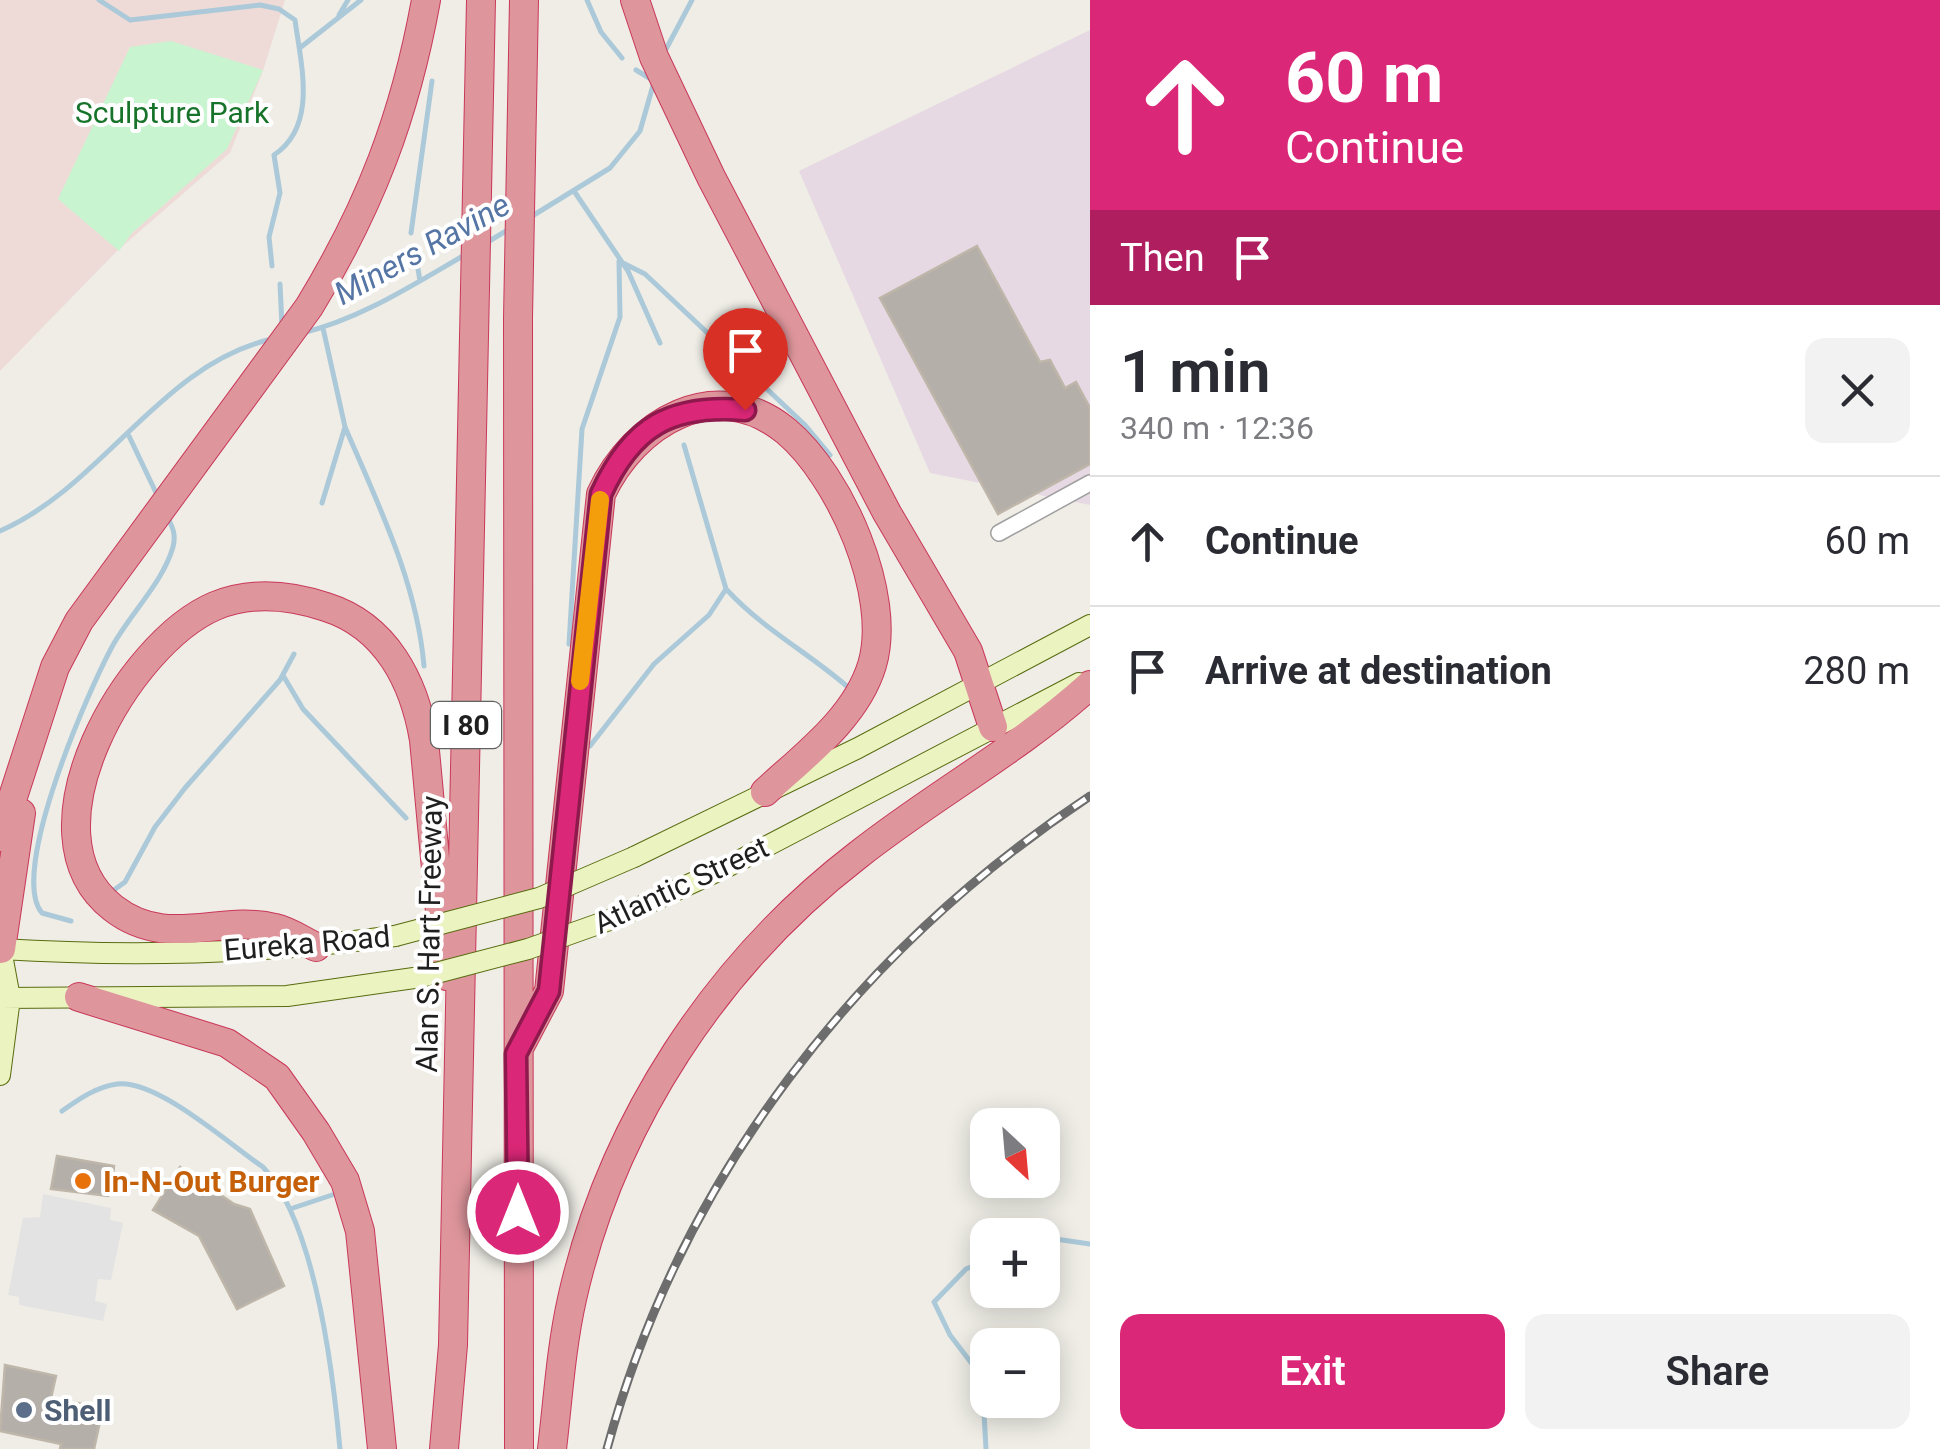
<!DOCTYPE html>
<html lang="en">
<head>
<meta charset="utf-8">
<style>
	:root { --surface:#fff; --page:#f2f2f3; --text:#2b2b33; --muted:#7c7c81; --line:#e1e1e2; --accent:#db2777 }
	body { margin:0; font-family:Roboto,sans-serif; background:var(--page); color:var(--text); height:100vh; display:flex; flex-direction:column; font-size:38px; white-space:nowrap }
	* { box-sizing:border-box; margin:0 }
	p { font-size:32px; color:var(--muted) }
	.icon { flex:none; width:55px; height:55px; fill:none; stroke:currentColor; stroke-width:2; stroke-linecap:round; stroke-linejoin:round }
	.map { position:relative; flex:1; overflow:hidden }
	.drawer { display:flex; flex-direction:column; background:var(--surface); width:850px }
	.drawer>* { flex:none }
	.top-card { background:#db2777; color:#fff; overflow:hidden }
	.needle { width:65px; rotate:154deg }
	.controls { position:absolute; left:970px; top:1108px; display:grid; gap:20px }
	.controls a { display:grid; place-items:center; width:90px; height:90px; border-radius:20px; background:var(--surface); box-shadow:0 5px 25px #0003; font-size:50px }
	.pin { position:absolute; display:grid; place-items:center; width:85px; height:85px; color:#fff; margin:-102px -42px; border-radius:50% 50% 50% 0; rotate:-45deg; box-shadow:0 0 10px #0007 }
	.pin .icon { rotate:45deg }
	.me { position:absolute; width:110px; margin:-55px; rotate:0deg; stroke-linejoin:round; filter:drop-shadow(0 0 8px #0008) }
	.turn { display:flex; align-items:center; gap:35px; height:210px; padding:0 30px; font-size:45px }
	.turn .icon { width:130px; height:130px; stroke-width:2.5 }
	.turn b { display:block; font-size:70px; line-height:85px }
	.then { display:flex; align-items:center; height:95px; padding:0 30px; background:#0003; gap:20px; font-size:38px }
	.round { display:grid; place-items:center; flex:none; width:105px; height:105px; border-radius:20px; background:var(--page) }
	.overview { display:flex; align-items:center; justify-content:space-between; height:170px; padding:0 30px }
	h1 { font-size:60px; font-weight:600; line-height:75px }
	.button { display:flex; gap:20px; margin-top:auto; padding:20px 30px }
	.button a { flex:1; height:115px; border-radius:20px; background:var(--accent); color:#fff; font-size:40px; font-weight:600; line-height:115px; text-align:center }
	.button a+a { background:var(--page); color:var(--text) }
	ul { padding:0; list-style:none }
	li { display:flex; align-items:center; gap:30px; height:130px; padding:0 30px; border-top:2px solid var(--line) }
	li div { flex:1 }
	li b { display:block; font-size:38px }
	li em { font-style:normal }
	main { display:flex; flex:1; min-height:0 }
	.map>svg:first-child { display:block }
	.commercial { fill:#eedbd7 }
	.industrial { fill:#e7d9e3 }
	.park { fill:#c8f4d0 }
	.parking { fill:#e3e3e3 }
	.lines { fill:none; stroke-linecap:round; stroke-linejoin:round }
	.stream { stroke:#abc9d8; stroke-width:5 }
	.building { fill:#b4afa9; stroke:#bfb6aa; stroke-width:2.5 }
	.street-casing { stroke:#a0a0a0; stroke-width:18 }
	.secondary-casing { stroke:#586c10; stroke-width:22 }
	.highway-casing { stroke:#c9385a; stroke-width:30 }
	.street { stroke:#fff; stroke-width:15 }
	.secondary { stroke:#ebf3c0; stroke-width:20 }
	.highway { stroke:#de969c; stroke-width:28 }
	.rail-casing { stroke:#6d6d6d; stroke-width:9 }
	.rail { stroke:#fff; stroke-width:5; stroke-dasharray:15; stroke-linecap:butt }
	.secondary-bridge-casing { stroke:#586c10; stroke-width:22; stroke-linecap:butt }
	.secondary-bridge { stroke:#ebf3c0; stroke-width:20 }
	.route-casing { stroke:#8e194d; stroke-width:25 }
	.route { stroke:#db2777; stroke-width:18 }
	.slow { stroke:#f59e0b; stroke-width:18 }
	.food-dot { fill:#e8710a; stroke:#fff; stroke-width:4 }
	.service-dot { fill:#5c6f8a; stroke:#fff; stroke-width:4 }
	.labels { text-anchor:middle; dominant-baseline:central; stroke-width:8; stroke-linejoin:round; paint-order:stroke }
	.shield { fill:#fff; stroke:#626262; stroke-width:2.5 }
	.shield-label { font-size:28px; font-weight:bold; fill:#1f1f1f }
	.park-label { font-size:30px; fill:#177329; stroke:#fff }
	.street-label { font-size:30px; fill:#1f1f1f; stroke:#fff }
	.food-label { font-size:30px; font-weight:bold; fill:#c56008; stroke:#fff; text-anchor:start }
	.service-label { font-size:30px; font-weight:bold; fill:#4e5e75; stroke:#fff; text-anchor:start }
	.water-label { font-size:32px; font-style:italic; fill:#5575a5; stroke:#fff }
</style>
</head>
<body>
<main>
<div class="map">
<svg width="1090" height="1449" viewBox="0 0 1090 1449">
	<rect width="100%" height="100%" fill="#efede6"/>
	<path class="commercial" d="M0,0H285L263,71L230,153L117,251L0,371Z"/>
	<path class="industrial" d="M1090,30V505L930,473L799,171Z"/>
	<path class="park" d="M171,41L263,70L227,149L131,234L119,251L58,199L130,47Z"/>
	<path class="parking" d="M43,1194L111,1208L110,1220L123,1223L111,1280L98,1279L95,1301L107,1304L103,1321L19,1305V1297L8,1295L23,1218L40,1217Z"/>
	<g class="lines">
		<path class="stream" d="M99,0L130,20L260,5L279,9L295,20C301,65 318,126 274,155L280,193L269,237L272,266
			M587,0L601,32L622,58
			M339,15L348,0
			M301,47L361,0
			M664,53L692,0
			M636,70L654,81
			M574,191L628,271L660,343
			M529,218L610,168L640,131L654,82
			M411,233L432,81
			M486,243L511,228
			M416,257L420,281
			M280,284L282,326
			M302,333C361,319 416,283 468,253
			M345,427C378,504 417,583 424,666
			M129,436L159,499
			M322,503L345,427L323,328
			M0,531C103,486 161,364 272,339
			M727,590C763,629 809,653 849,688
			M569,644L582,429L620,317L619,261L645,274L805,425L830,455
			M284,677L303,709L406,818
			M590,746L654,664L709,615L726,589L684,445
			M114,890L125,882L155,827L185,788L280,680L294,654
			M71,921L42,913C8,873 89,689 113,645C131,613 163,582 173,547C176,535 173,528 168,518
			M62,1111C79,1099 96,1087 117,1084C157,1079 229,1144 263,1167C315,1223 333,1372 340,1449
			M293,1208L332,1195
			M1042,1237L1090,1244
			M986,1449L982,1377L950,1335L934,1302L966,1269L988,1260"/>
	</g>
	<path class="building" d="M977,246L1040,362L1050,360L1065,388L1076,382L1090,408V464L998,514L880,298Z
		M57,1156L114,1166L111,1193L108,1196L51,1189Z
		M180,1167L234,1204L250,1209L284,1286L237,1309L199,1236L153,1210Z
		M5,1365L56,1376L51,1398L103,1408L94,1449H60L61,1444L0,1431Z"/>
	<g class="lines">
		<g class="street-casing">
			<path id="street" d="M999,533L1090,483"/>
		</g>
		<g class="secondary-casing">
			<path id="secondary" d="M634,857L858,748L1090,625
				M618,917L727,867L1079,683
				M0,949C132,957 264,954 395,936
				M0,998L287,996L421,977
				M0,1075L10,998L1,949"/>
		</g>
		<g class="highway-casing">
			<path id="highway" d="M635,0L654,57L711,177L887,513L968,651L993,727
				M0,837L55,667L79,621L309,307C370,207 405,116 426,0
				M316,947C303,941 289,931 275,928C219,914 167,950 113,908C17,833 128,643 215,606C251,591 290,595 326,607C386,626 414,681 424,740L446,976
				M1,949L21,813
				M79,997L227,1043L277,1077L316,1132L345,1181L360,1231L382,1449
				M519,1048L549,991L601,494C634,423 715,373 786,431C840,476 893,595 872,665C856,718 804,756 765,792
				M444,1449L453,1345L481,0
				M519,1449L518,318L524,0
				M552,1449C558,1399 561,1348 572,1299C611,1124 716,964 858,855C934,795 1018,750 1090,685"/>
		</g>
		<use href="#street" class="street"/>
		<use href="#secondary" class="secondary"/>
		<use href="#highway" class="highway"/>
		<g class="rail-casing">
			<path id="rail" d="M607,1449C680,1178 858,949 1090,796"/>
		</g>
		<use href="#rail" class="rail"/>
		<g class="secondary-bridge-casing">
			<path id="secondary-bridge" d="M395,936L539,898L634,857
				M421,977L528,949L618,917"/>
		</g>
		<use href="#secondary-bridge" class="secondary-bridge"/>
	</g>
	<g class="lines">
		<g class="route-casing">
			<path id="route" d="M518,1212L516,1054L549,991L601,494C632,426 671,404 745,410"/>
		</g>
		<use href="#route" class="route"/>
		<path class="slow" d="M580,681L600,500"/>
	</g>
	<circle class="food-dot" cx="83" cy="1181" r="10"/>
	<circle class="service-dot" cx="24" cy="1410" r="10"/>
	<g class="labels">
		<rect class="shield" x="431" y="702" width="70" height="46" rx="8"/>
		<g class="shield-label">
			<text x="466" y="725">I 80</text>
		</g>
		<g class="park-label">
			<text x="172" y="112">Sculpture Park</text>
		</g>
		<g class="street-label">
			<text transform="translate(681 885) rotate(-25)">Atlantic Street</text>
			<text transform="translate(429 934) rotate(-89)">Alan S. Hart Freeway</text>
			<text transform="translate(307 943) rotate(-5)">Eureka Road</text>
		</g>
		<g class="food-label">
			<text x="103" y="1181">In-N-Out Burger</text>
		</g>
		<g class="service-label">
			<text x="44" y="1410">Shell</text>
		</g>
		<g class="water-label">
			<text transform="translate(422 249) rotate(-29)">Miners Ravine</text>
		</g>
	</g>
</svg>
<div class="controls">
<a><svg class="needle" viewBox="-14 -14 28 28"><path d="M0-13l5 13h-10z" fill="#e53935"/><path d="M0 13l5-13h-10z" fill="#7c7c81"/></svg></a>
<a>+</a>
<a>−</a>
</div>
<div class="pin" style="left:745px;top:410px;background:#d93025"><svg class="icon" aria-label="arrive" viewBox="0 0 24 24"><path d="M6 21V4h12l-3 4 3 4H6"/></svg></div>
<svg class="me" style="left:518px;top:1212px" viewBox="-20 -20 40 40"><circle r="17" fill="#db2777" stroke="#fff" stroke-width="3"/><path d="M0-11L8 9 0 5-8 9z" fill="#fff"/></svg>
</div>
<section class="drawer">
<div class="top-card">
<div class="turn"><svg class="icon" aria-label="ahead" viewBox="0 0 24 24"><path d="M12 20V5M6 11l6-6 6 6"/></svg><div><b>60 m</b>Continue</div></div>
<div class="then">Then<svg class="icon" aria-label="arrive" viewBox="0 0 24 24"><path d="M6 21V4h12l-3 4 3 4H6"/></svg></div>
</div>
<div class="overview"><div><h1>1 min</h1><p>340 m · 12:36</p></div><a class="round"><svg class="icon" aria-label="close" viewBox="0 0 24 24"><path d="M6 6l12 12M18 6L6 18"/></svg></a></div>
<ul>
<li><svg class="icon" aria-label="ahead" viewBox="0 0 24 24"><path d="M12 20V5M6 11l6-6 6 6"/></svg><div><b>Continue</b></div><em>60 m</em></li>
<li><svg class="icon" aria-label="arrive" viewBox="0 0 24 24"><path d="M6 21V4h12l-3 4 3 4H6"/></svg><div><b>Arrive at destination</b></div><em>280 m</em></li>
</ul>
<div class="button"><a>Exit</a><a>Share</a></div>
</section>
</main>
</body>
</html>
